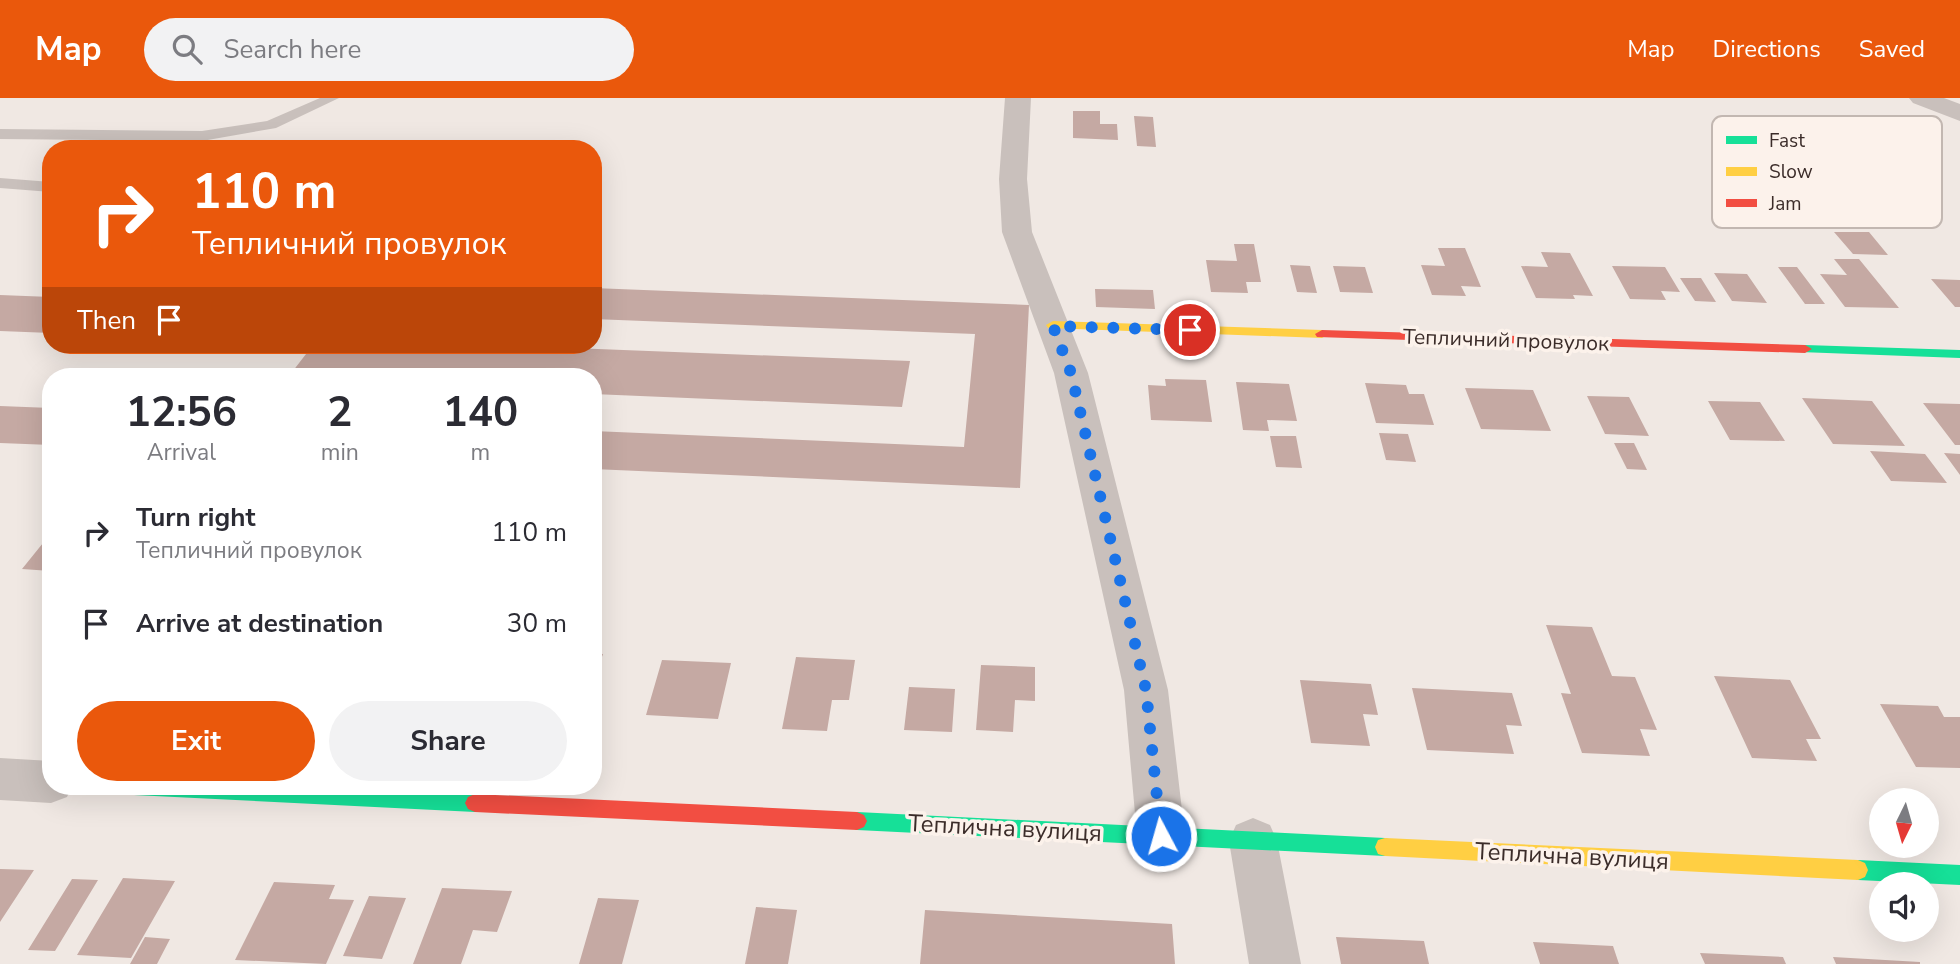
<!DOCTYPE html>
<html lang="en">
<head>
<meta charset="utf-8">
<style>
	:root { --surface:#fff; --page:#f2f2f3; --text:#2b2b33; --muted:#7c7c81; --accent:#ea580c }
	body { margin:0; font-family:"Nunito Sans",sans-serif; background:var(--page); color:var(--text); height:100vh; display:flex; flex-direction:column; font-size:26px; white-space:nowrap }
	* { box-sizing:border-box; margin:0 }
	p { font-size:23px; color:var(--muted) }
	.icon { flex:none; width:38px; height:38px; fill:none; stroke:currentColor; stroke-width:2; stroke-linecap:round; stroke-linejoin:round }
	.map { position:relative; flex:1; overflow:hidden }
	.side { position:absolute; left:42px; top:270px; width:560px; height:427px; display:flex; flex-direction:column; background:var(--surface); border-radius:28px; box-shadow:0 7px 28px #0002 }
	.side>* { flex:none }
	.top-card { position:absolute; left:42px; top:42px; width:560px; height:214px; border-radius:28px; box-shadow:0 7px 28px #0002; background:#ea580c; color:#fff; overflow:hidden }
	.needle { width:46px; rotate:185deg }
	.fabs { position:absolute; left:1869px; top:690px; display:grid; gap:14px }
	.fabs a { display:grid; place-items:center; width:70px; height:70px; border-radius:50%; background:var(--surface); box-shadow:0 7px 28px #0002; font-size:35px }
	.pin { position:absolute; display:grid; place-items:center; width:60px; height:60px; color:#fff; margin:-30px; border:4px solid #fff; border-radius:50%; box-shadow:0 2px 7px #0007 }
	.me { position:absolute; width:77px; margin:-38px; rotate:354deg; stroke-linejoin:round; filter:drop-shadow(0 0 5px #0008) }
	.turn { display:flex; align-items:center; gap:24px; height:147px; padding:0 35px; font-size:32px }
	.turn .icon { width:91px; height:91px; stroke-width:2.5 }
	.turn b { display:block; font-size:49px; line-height:60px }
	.then { display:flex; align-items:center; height:66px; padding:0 35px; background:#0003; gap:14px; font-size:26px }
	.eta { display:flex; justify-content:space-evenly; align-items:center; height:119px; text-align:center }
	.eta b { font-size:42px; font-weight:700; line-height:49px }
	.action { display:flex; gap:14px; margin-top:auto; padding:14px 35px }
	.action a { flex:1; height:80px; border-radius:42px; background:var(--accent); color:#fff; font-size:28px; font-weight:700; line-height:80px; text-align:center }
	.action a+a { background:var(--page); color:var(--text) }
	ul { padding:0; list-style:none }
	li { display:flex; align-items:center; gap:21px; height:91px; padding:0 35px }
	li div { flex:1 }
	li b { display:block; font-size:26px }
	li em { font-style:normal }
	header { display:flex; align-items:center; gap:42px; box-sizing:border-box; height:98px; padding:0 35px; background:var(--accent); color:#fff }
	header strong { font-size:33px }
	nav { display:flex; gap:38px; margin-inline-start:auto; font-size:24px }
	.search { width:490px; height:63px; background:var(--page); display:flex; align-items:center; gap:18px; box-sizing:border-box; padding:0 24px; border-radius:38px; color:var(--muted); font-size:26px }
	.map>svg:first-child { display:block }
	.building { fill:#c5a9a3 }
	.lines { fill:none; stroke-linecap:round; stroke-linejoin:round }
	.lane { fill:#c9c0bc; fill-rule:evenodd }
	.street { fill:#c9c0bc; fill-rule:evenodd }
	.fast { fill:#16e098; fill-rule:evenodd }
	.slow { fill:#ffcf43; fill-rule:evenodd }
	.jam { fill:#f24e42; fill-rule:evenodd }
	.route { stroke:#1a73e8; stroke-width:12; stroke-dasharray:0 21.6 }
	.labels { text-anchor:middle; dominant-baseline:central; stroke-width:7; stroke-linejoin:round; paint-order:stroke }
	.street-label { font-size:21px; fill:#3b2c29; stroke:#fcf2eb }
	.near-street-label { font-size:24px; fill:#3b2c29; stroke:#fcf2eb }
	.key { fill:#fcf2eb; stroke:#c2b7b1; stroke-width:2 }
	.key-label { font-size:19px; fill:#3b2c29 }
</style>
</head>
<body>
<header>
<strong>Map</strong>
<div class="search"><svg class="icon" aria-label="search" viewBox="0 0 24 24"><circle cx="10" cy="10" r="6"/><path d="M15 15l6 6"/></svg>Search here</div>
<nav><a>Map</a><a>Directions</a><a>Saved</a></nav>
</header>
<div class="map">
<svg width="1960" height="866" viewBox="0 0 1960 866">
	<rect width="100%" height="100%" fill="#f0e8e3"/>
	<path class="building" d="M1073,13H1100V26H1117L1118,42L1073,40Z
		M1134,18L1153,19L1156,49L1137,48Z
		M1834,134H1869L1888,157L1853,156Z
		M1234,146H1254L1261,184H1246L1248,195L1211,194L1206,162L1237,163Z
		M1438,150H1465L1481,189L1461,188L1466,198L1432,197L1421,167L1445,168Z
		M1541,154L1570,155L1593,198L1573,197L1575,201L1536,200L1521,168L1548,169Z
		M1834,161H1859L1899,210L1845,209L1820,176L1847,177Z
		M1290,167L1310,168L1317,195L1297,194Z
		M1333,168L1365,169L1373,195L1340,194Z
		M1612,168L1665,169L1680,194L1661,193L1666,202L1630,201Z
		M1778,169H1797L1825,206H1805Z
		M1714,175L1747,176L1767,205L1732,203Z
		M1680,180H1701L1716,204L1695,203Z
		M1931,181L1960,182V209H1955Z
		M593,190L1029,207L1020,390L593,371V333L964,349L975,236L593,221Z
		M1095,191L1153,192L1155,211L1096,209Z
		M0,197L51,199V235L0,233Z
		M313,247H492L910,263L902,309L593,296V278H289Z
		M1165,281L1206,282L1212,324L1151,322L1148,287L1166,288Z
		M1236,284L1289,286L1297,323L1267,322L1269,333L1243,332Z
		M1365,285L1406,287L1409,296H1424L1434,327L1376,325Z
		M1465,290L1533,292L1551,333L1481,331Z
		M1587,298L1629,299L1649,338L1605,336Z
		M1802,300L1872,303L1905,348L1833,346Z
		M1708,303L1760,304L1785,343L1730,342Z
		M1923,305L1960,306V347H1955Z
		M0,308L51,310V347L0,345Z
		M1379,335L1408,336L1416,364L1386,362Z
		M1270,338H1296L1302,370L1276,369Z
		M1614,345H1634L1647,372L1627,371Z
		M1870,353L1925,356L1947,385L1891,383Z
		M1944,355L1960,356V377Z
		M43,445H51V473L22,471Z
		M1546,527L1592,529L1612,578L1635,579L1657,632L1640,631L1650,658L1582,655L1561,595L1571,596Z
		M593,555L603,556L594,582H593Z
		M796,559L855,562L849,602H832L827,633L782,631Z
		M662,562L731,565L718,621L646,617Z
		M981,567L1035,569V603L1015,602L1013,634L976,632Z
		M1714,578L1790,582L1821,641H1806L1817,663L1752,660Z
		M1300,582L1371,586L1378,617L1363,616L1370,648L1311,645Z
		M909,589L955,591L952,634L904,632Z
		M1412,590L1512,595L1522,628L1506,627L1514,656L1427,652Z
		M1880,606L1938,608L1944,619H1960V670L1916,669Z
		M0,771L34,772L0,824Z
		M123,780L175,783L131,860L77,857Z
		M72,781L98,782L55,853L28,852Z
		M274,784L335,787L329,801L354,802L326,866L235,862Z
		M442,790L512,793L497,834L473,832L461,866H413Z
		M369,798L406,800L382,861L343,858Z
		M598,800L639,802L622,866H579Z
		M756,809L797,812L788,866H745Z
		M925,812L1172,826L1175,866H920Z
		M145,839L170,841L157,866H130Z
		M1336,839L1424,843L1429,866H1341Z
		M1533,844L1613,848L1619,866H1540Z
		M1700,855L1783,859L1786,866H1705Z
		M1833,859L1920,864V866H1836Z"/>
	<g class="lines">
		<path class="lane" d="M320,0H339L276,30L202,43L0,41V31L202,33L267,23Z
			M0,80L51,84V94L0,90Z"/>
		<path class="street" d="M1005,0H1031L1027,81L1032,134L1088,275L1168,592L1185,738L1178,754L1161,761L1144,754L1137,738L1124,592L1054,275L1002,134L999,81Z
			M1909,0H1944L1960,6V23L1913,5Z
			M0,660L51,663V688H72L67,699L51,705L0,702Z
			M1253,720L1270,727L1277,743L1301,866H1249L1229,743L1236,727Z"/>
		<path class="fast" d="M1805,247L1960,252V260L1800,254V248Z
			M125,688H304L475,696L482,699L485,705L482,711L475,714L134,697L127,694Z
			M857,714L1385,740L1392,742L1395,749L1392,756L1385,758L857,732L850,729L847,723L850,717Z
			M1858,762L1960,767V787L1858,782L1851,779L1848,772L1851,765Z"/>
		<path class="slow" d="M1053,223L1322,232L1329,236L1322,240L1048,230L1046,227Z
			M1385,740L1858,762L1865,765L1868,772L1865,779L1858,782L1385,758L1378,756L1375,749L1378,742Z"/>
		<path class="jam" d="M1322,232L1805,247L1812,251L1805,255L1317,239L1315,236Z
			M475,696L857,714L864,717L867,723L864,729L857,732L475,714L468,711L465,705L468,699Z"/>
	</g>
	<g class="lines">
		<path class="route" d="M1161,738L1146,592L1071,275L1053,228L1190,232"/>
	</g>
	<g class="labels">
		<g class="street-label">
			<text transform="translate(1506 242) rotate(2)">Тепличний провулок</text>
		</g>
		<g class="near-street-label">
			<text transform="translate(1005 730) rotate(3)">Теплична вулиця</text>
			<text transform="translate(1572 758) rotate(3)">Теплична вулиця</text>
		</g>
	</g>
	<rect x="1712" y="18" width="230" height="112" rx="10" class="key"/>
	<rect x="1726" y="38" width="31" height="8" fill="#16e098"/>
	<rect x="1726" y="69" width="31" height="9" fill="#ffcf43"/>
	<rect x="1726" y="101" width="31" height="8" fill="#f24e42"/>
	<g class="key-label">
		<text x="1769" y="49">Fast</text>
		<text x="1769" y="80">Slow</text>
		<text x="1769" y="112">Jam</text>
	</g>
</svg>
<div class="fabs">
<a><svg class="needle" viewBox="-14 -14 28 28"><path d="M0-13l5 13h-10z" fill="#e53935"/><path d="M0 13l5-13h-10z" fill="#7c7c81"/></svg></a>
<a><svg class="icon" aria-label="sound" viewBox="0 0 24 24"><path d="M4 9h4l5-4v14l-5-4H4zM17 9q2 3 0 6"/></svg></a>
</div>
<div class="pin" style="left:1190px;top:232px;background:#d93025"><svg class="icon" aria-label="arrive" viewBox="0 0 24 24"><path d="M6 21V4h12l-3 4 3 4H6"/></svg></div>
<svg class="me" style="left:1161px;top:738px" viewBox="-20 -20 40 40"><circle r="17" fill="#1a73e8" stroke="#fff" stroke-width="3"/><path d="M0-11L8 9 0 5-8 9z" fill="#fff"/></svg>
<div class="top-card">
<div class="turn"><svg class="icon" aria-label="right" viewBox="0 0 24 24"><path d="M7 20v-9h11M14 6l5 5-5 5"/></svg><div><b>110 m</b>Тепличний провулок</div></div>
<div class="then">Then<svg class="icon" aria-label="arrive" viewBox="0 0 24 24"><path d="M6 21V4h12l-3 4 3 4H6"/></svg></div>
</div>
<section class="side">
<div class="eta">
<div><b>12:56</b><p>Arrival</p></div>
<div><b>2</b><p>min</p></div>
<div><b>140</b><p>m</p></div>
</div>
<ul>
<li><svg class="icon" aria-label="right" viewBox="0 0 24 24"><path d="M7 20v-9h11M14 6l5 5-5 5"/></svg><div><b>Turn right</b><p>Тепличний провулок</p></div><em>110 m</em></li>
<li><svg class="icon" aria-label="arrive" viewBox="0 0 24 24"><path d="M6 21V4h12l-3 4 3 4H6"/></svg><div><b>Arrive at destination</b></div><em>30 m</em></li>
</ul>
<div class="action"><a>Exit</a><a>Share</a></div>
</section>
</div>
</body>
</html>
